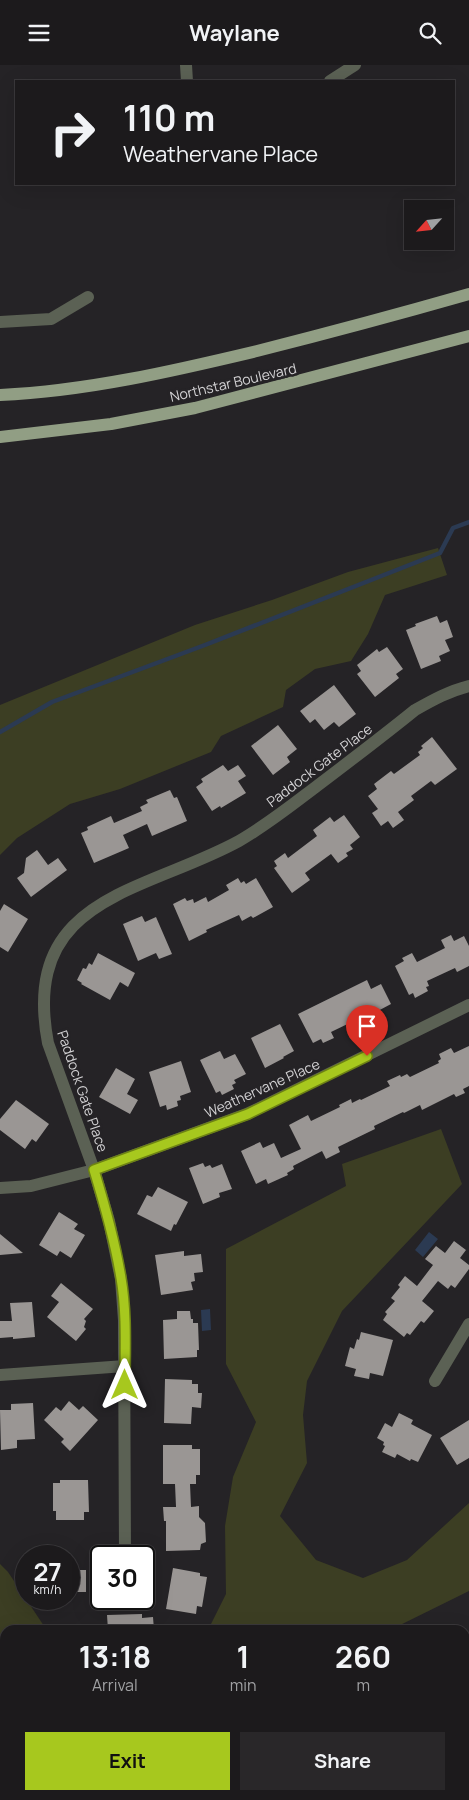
<!DOCTYPE html>
<html lang="en">
<head>
<meta charset="utf-8">
<style>
	:root { --surface:#1c1a1c; --page:#292729; --text:#f1f3f6; --muted:#a0a1a3; --line:#3a383b; --accent:#a7c81e }
	body { margin:0; font-family:Manrope,sans-serif; background:var(--page); color:var(--text); height:100vh; display:flex; flex-direction:column; font-size:19px; white-space:nowrap }
	* { box-sizing:border-box; margin:0 }
	p { font-size:16px; color:var(--muted) }
	.icon { flex:none; width:28px; height:28px; fill:none; stroke:currentColor; stroke-width:2; stroke-linecap:round; stroke-linejoin:round }
	.map { position:relative; flex:1; overflow:hidden }
	.drawer { position:absolute; left:0px; top:1560px; width:470px; height:175px; display:flex; flex-direction:column; background:var(--surface); border-radius:15px 15px 0 0; box-shadow:0 5px 20px #0002,0 0 0 1px var(--line) }
	.drawer>* { flex:none }
	.top-card { position:absolute; left:15px; top:15px; width:440px; height:105px; border-radius:0px; box-shadow:0 5px 20px #0002,0 0 0 1px var(--line); background:#1c1a1c; color:var(--text); overflow:hidden }
	.needle { width:32px; rotate:243deg }
	.fabs { position:absolute; left:404px; top:135px; display:grid; gap:10px }
	.fabs a { display:grid; place-items:center; width:50px; height:50px; border-radius:0px; background:var(--surface); box-shadow:0 5px 20px #0002,0 0 0 1px var(--line); font-size:25px }
	.speed { position:absolute; left:15px; top:1480px; display:flex; gap:10px; font-size:25px; font-weight:700; text-align:center }
	.speed>* { display:grid; place-content:center; width:65px; height:65px; border-radius:50%; background:var(--surface); box-shadow:0 5px 20px #0002,0 0 0 1px var(--line); line-height:1 }
	.speed small { font-size:12px; font-weight:400 }
	.speed .limit { border:2px solid #111; border-radius:8px; background:#fff; color:#111 }
	.pin { position:absolute; display:grid; place-items:center; width:42px; height:42px; color:#fff; margin:-51px -21px; border-radius:50% 50% 50% 0; rotate:-45deg; box-shadow:0 0 5px #0007 }
	.pin .icon { rotate:45deg }
	.me { position:absolute; width:55px; margin:-28px; rotate:0deg; stroke-linejoin:round; filter:drop-shadow(0 0 4px #0008) }
	.turn { display:flex; align-items:center; gap:18px; height:105px; padding:0 25px; font-size:22px }
	.turn .icon { width:65px; height:65px; stroke-width:2.5 }
	.turn b { display:block; font-size:35px; line-height:42px }
	.eta { display:flex; justify-content:space-evenly; align-items:center; height:85px; text-align:center }
	.eta b { font-size:30px; font-weight:700; line-height:35px }
	.cta { display:flex; gap:10px; margin-top:auto; padding:10px 25px }
	.cta a { flex:1; height:58px; border-radius:0px; background:var(--accent); color:#111; font-size:20px; font-weight:700; line-height:58px; text-align:center }
	.cta a+a { background:var(--page); color:var(--text) }
	header { display:flex; justify-content:space-between; align-items:center; height:65px; padding:0 25px; background:var(--surface); font-size:22px; font-weight:700 }
	.map>svg:first-child { display:block }
	.green { fill:#3c3e23 }
	.water { fill:#2b3a52 }
	.lines { fill:none; stroke-linecap:round; stroke-linejoin:round }
	.stream { stroke:#2b3a52; stroke-width:4.5 }
	.building { fill:#9a9694 }
	.minor { stroke:#5b6154; stroke-width:12 }
	.primary { stroke:#919e84; stroke-width:12 }
	.route-casing { stroke:#6d8214; stroke-width:12 }
	.route { stroke:#a7c81e; stroke-width:9 }
	.labels { text-anchor:middle; dominant-baseline:central; stroke-width:5; stroke-linejoin:round; paint-order:stroke }
	.street-label { font-size:14px; fill:#d3d2d4; stroke:#252326 }
</style>
</head>
<body>
<header><svg class="icon" aria-label="menu" viewBox="0 0 24 24"><path d="M4 6h16M4 12h16M4 18h16"/></svg>Waylane<svg class="icon" aria-label="search" viewBox="0 0 24 24"><circle cx="10" cy="10" r="6"/><path d="M15 15l6 6"/></svg></header>
<div class="map">
<svg width="469" height="1735" viewBox="0 0 469 1735">
	<rect width="100%" height="100%" fill="#252326"/>
	<path class="green" d="M438,483L447,510L385,530L368,569L351,596L315,604L286,625L283,642L221,671L211,687L120,724L70,739L17,773L0,790V640L195,560L272,535L348,507Z
		M441,1064L462,1119L342,1246L307,1316L303,1350L307,1398L280,1451L316,1495L363,1513L407,1495L469,1438V1526L390,1565H208L226,1529L225,1461L233,1412L256,1357L226,1299V1184L346,1121L342,1099Z
		M0,1499L8,1507L46,1564L5,1565V1609H0Z
		M469,1602V1654L465,1656V1603Z
		M0,1652H5V1709L0,1716Z
		M139,1730H316L298,1735H126Z"/>
	<path class="water" d="M429,1167L438,1174L423,1192L415,1185Z
		M210,1244L211,1265L202,1266L201,1245Z"/>
	<g class="lines">
		<path class="stream" d="M0,667L52,637L205,580L440,488L453,463L469,457
			M465,1627L469,1624
			M191,1735L218,1730"/>
	</g>
	<path class="building" d="M437,551L440,558L447,555L453,572L445,575L450,586L439,591L441,596L421,604L406,565L416,561L415,559Z
		M387,582L403,604L396,609L399,613L375,632L357,609L361,606L357,600L377,584L379,587Z
		M334,620L356,649L339,662L334,657L324,665L315,654L310,658L300,646Z
		M278,660L297,684L287,692L290,697L273,710L251,681Z
		M432,672L457,704L435,720L431,716L411,731L414,735L398,747L404,755L393,763L388,756L381,761L372,748L378,744L368,731L377,724L374,719L391,706L394,709L420,690L418,687L423,683L421,681Z
		M223,700L228,706L238,700L246,711L238,716L246,728L221,743L220,741L212,746L196,722L203,717L201,714Z
		M170,725L174,733L177,732L187,756L152,771L147,759L123,770L129,783L94,798L81,768L88,765L87,762L111,751L114,758L142,746L140,742L148,738L146,735Z
		M344,750L360,772L350,780L353,784L346,788L348,791L338,798L331,789L305,808L310,815L292,828L274,803L277,801L274,796L285,788L288,793L317,771L313,765L330,752L334,757Z
		M37,785L48,800L58,793L67,805L31,832L17,813L24,808L26,793Z
		M238,813L241,818L244,816L246,819L256,813L273,842L253,853L251,851L242,856L239,850L206,865L207,867L189,876L173,839L185,833L187,836L193,834L194,838L206,832L208,837L229,825L226,820Z
		M4,839L28,854L8,887L0,882V846Z
		M142,851L145,857L156,852L172,889L159,894L156,888L138,896L123,859Z
		M451,870L454,876L464,871L469,881V901L457,907L455,903L427,916L429,921L426,922L428,926L415,933L413,928L409,930L395,901L404,896L402,893L412,888L417,897L445,883L441,875Z
		M98,888L135,908L128,922L120,917L110,935L81,919L82,918L77,915L83,903L86,904L89,898L92,900Z
		M367,915L371,924L381,919L391,939L361,955L360,953L331,967L334,973L323,978L321,974L313,978L298,949Z
		M280,959L294,986L283,992L284,993L265,1003L251,973Z
		M469,981V1021L463,1024L465,1028L456,1032L454,1029L422,1045L420,1040L404,1048L403,1047L374,1061L375,1064L338,1082L340,1087L326,1094L322,1086L293,1101L294,1104L287,1108L288,1110L268,1119L266,1114L256,1119L241,1086L260,1077L263,1083L274,1078L281,1093L301,1084L289,1060L308,1050L311,1056L340,1042L339,1040L351,1034L352,1038L360,1034L361,1035L390,1021L387,1016L400,1010L401,1012L407,1009L410,1012L439,998L438,996L441,994L439,989L451,983L454,988Z
		M220,986L224,994L235,989L246,1009L234,1015L236,1018L232,1020L234,1024L222,1030L220,1026L216,1028L200,995Z
		M181,996L191,1027L180,1031L181,1035L177,1036L178,1041L167,1045L166,1040L160,1042L149,1007Z
		M116,1003L135,1014L127,1029L138,1035L130,1049L99,1032Z
		M16,1035L49,1059L36,1077L32,1074L25,1084L0,1065V1054Z
		M203,1098L205,1102L210,1100L212,1103L222,1099L232,1124L219,1128L220,1132L203,1139L189,1103Z
		M158,1122L188,1137L176,1160L174,1159L171,1166L137,1149L147,1130L152,1132Z
		M59,1147L78,1159L74,1164L85,1170L71,1193L60,1186L57,1191L39,1180Z
		M0,1169L23,1188L0,1190Z
		M454,1176L466,1185L460,1193L469,1200V1204L455,1223L451,1220L448,1224L438,1216L422,1236L434,1246L424,1258L421,1256L410,1270L407,1268L404,1272L383,1255L387,1249L385,1247L395,1236L391,1233L400,1222L398,1220L405,1211L417,1221L433,1200L425,1194L436,1181L445,1188Z
		M184,1186V1191L201,1189L203,1207L194,1208L195,1216L191,1217L193,1225L161,1230L155,1190Z
		M61,1218L93,1244L84,1254L86,1256L84,1262L86,1264L76,1276L47,1252L59,1237L51,1231Z
		M32,1237L35,1272L13,1274V1272L0,1273V1256H12L10,1238Z
		M177,1246H190L191,1254H193V1258H198L199,1285H197V1292L164,1294L163,1255L177,1254Z
		M361,1267L393,1275L383,1311L370,1308L369,1314L354,1311L356,1304L345,1301L350,1282L354,1284L357,1274L359,1275Z
		M165,1314L192,1315V1319H198V1328H202L201,1343L192,1342L191,1359L164,1358Z
		M69,1336L79,1345L83,1341L98,1355L70,1386L61,1377L64,1374L44,1355L56,1342L61,1346Z
		M33,1338L35,1374L17,1375V1383L1,1385L0,1345H11V1339Z
		M399,1348L413,1355L411,1359L432,1370L418,1397L411,1394L410,1396L397,1389L395,1393L382,1387L385,1381L383,1380L384,1377L377,1373L385,1358L392,1362Z
		M469,1355V1393L457,1400L440,1373Z
		M163,1380H192V1384H200V1410H196V1419H190L191,1442L199,1441V1452L205,1458L206,1477L201,1479L200,1485L166,1486V1456H164L163,1442H176L175,1419H163Z
		M60,1415H88L89,1447H84V1455H56V1446H53V1418H60Z
		M173,1503L200,1508V1511L207,1512L202,1542L197,1541L196,1549L166,1544Z
		M69,1505H86V1527H69Z
		M142,1549V1553L153,1552L154,1565H108L107,1550Z"/>
	<g class="lines">
		<path class="minor" d="M186,0L187,16
			M330,16L355,0
			M0,257L51,254L88,232
			M0,1123L31,1121L94,1105L247,1049L469,940
			M0,1310L125,1301
			M435,1316L469,1259
			M125,1491L124,1255L121,1214L109,1156L94,1105L48,978C20,831 144,828 239,776C267,760 292,740 317,721C350,696 383,671 415,645C433,635 449,626 469,621"/>
		<path class="primary" d="M0,330C87,326 173,306 257,286C328,268 399,249 469,229
			M0,372L111,359L195,343L469,271"/>
	</g>
	<g class="lines">
		<g class="route-casing">
			<path id="route" d="M125,1320C125,1285 127,1248 121,1213C115,1176 105,1141 94,1105L248,1049L367,991"/>
		</g>
		<use href="#route" class="route"/>
	</g>
	<g class="labels">
		<g class="street-label">
			<text transform="translate(233 317) rotate(-13)">Northstar Boulevard</text>
			<text transform="translate(319 700) rotate(-37)">Paddock Gate Place</text>
			<text transform="translate(262 1023) rotate(-24)">Weathervane Place</text>
			<text transform="translate(83 1026) rotate(71)">Paddock Gate Place</text>
		</g>
	</g>
</svg>
<div class="fabs">
<a><svg class="needle" viewBox="-14 -14 28 28"><path d="M0-13l5 13h-10z" fill="#e53935"/><path d="M0 13l5-13h-10z" fill="#a0a1a3"/></svg></a>
</div>
<div class="speed"><div>27<small>km/h</small></div><div class="limit">30</div></div>
<div class="pin" style="left:367px;top:991px;background:#d93025"><svg class="icon" aria-label="arrive" viewBox="0 0 24 24"><path d="M6 21V4h12l-3 4 3 4H6"/></svg></div>
<svg class="me" style="left:125px;top:1320px" viewBox="-20 -20 40 40"><path d="M0-17L14 15 0 8-14 15z" fill="#a7c81e" stroke="#fff" stroke-width="4"/></svg>
<div class="top-card">
<div class="turn"><svg class="icon" aria-label="right" viewBox="0 0 24 24"><path d="M7 20v-9h11M14 6l5 5-5 5"/></svg><div><b>110 m</b>Weathervane Place</div></div>
</div>
<section class="drawer">
<div class="eta">
<div><b>13:18</b><p>Arrival</p></div>
<div><b>1</b><p>min</p></div>
<div><b>260</b><p>m</p></div>
</div>
<div class="cta"><a>Exit</a><a>Share</a></div>
</section>
</div>
</body>
</html>
